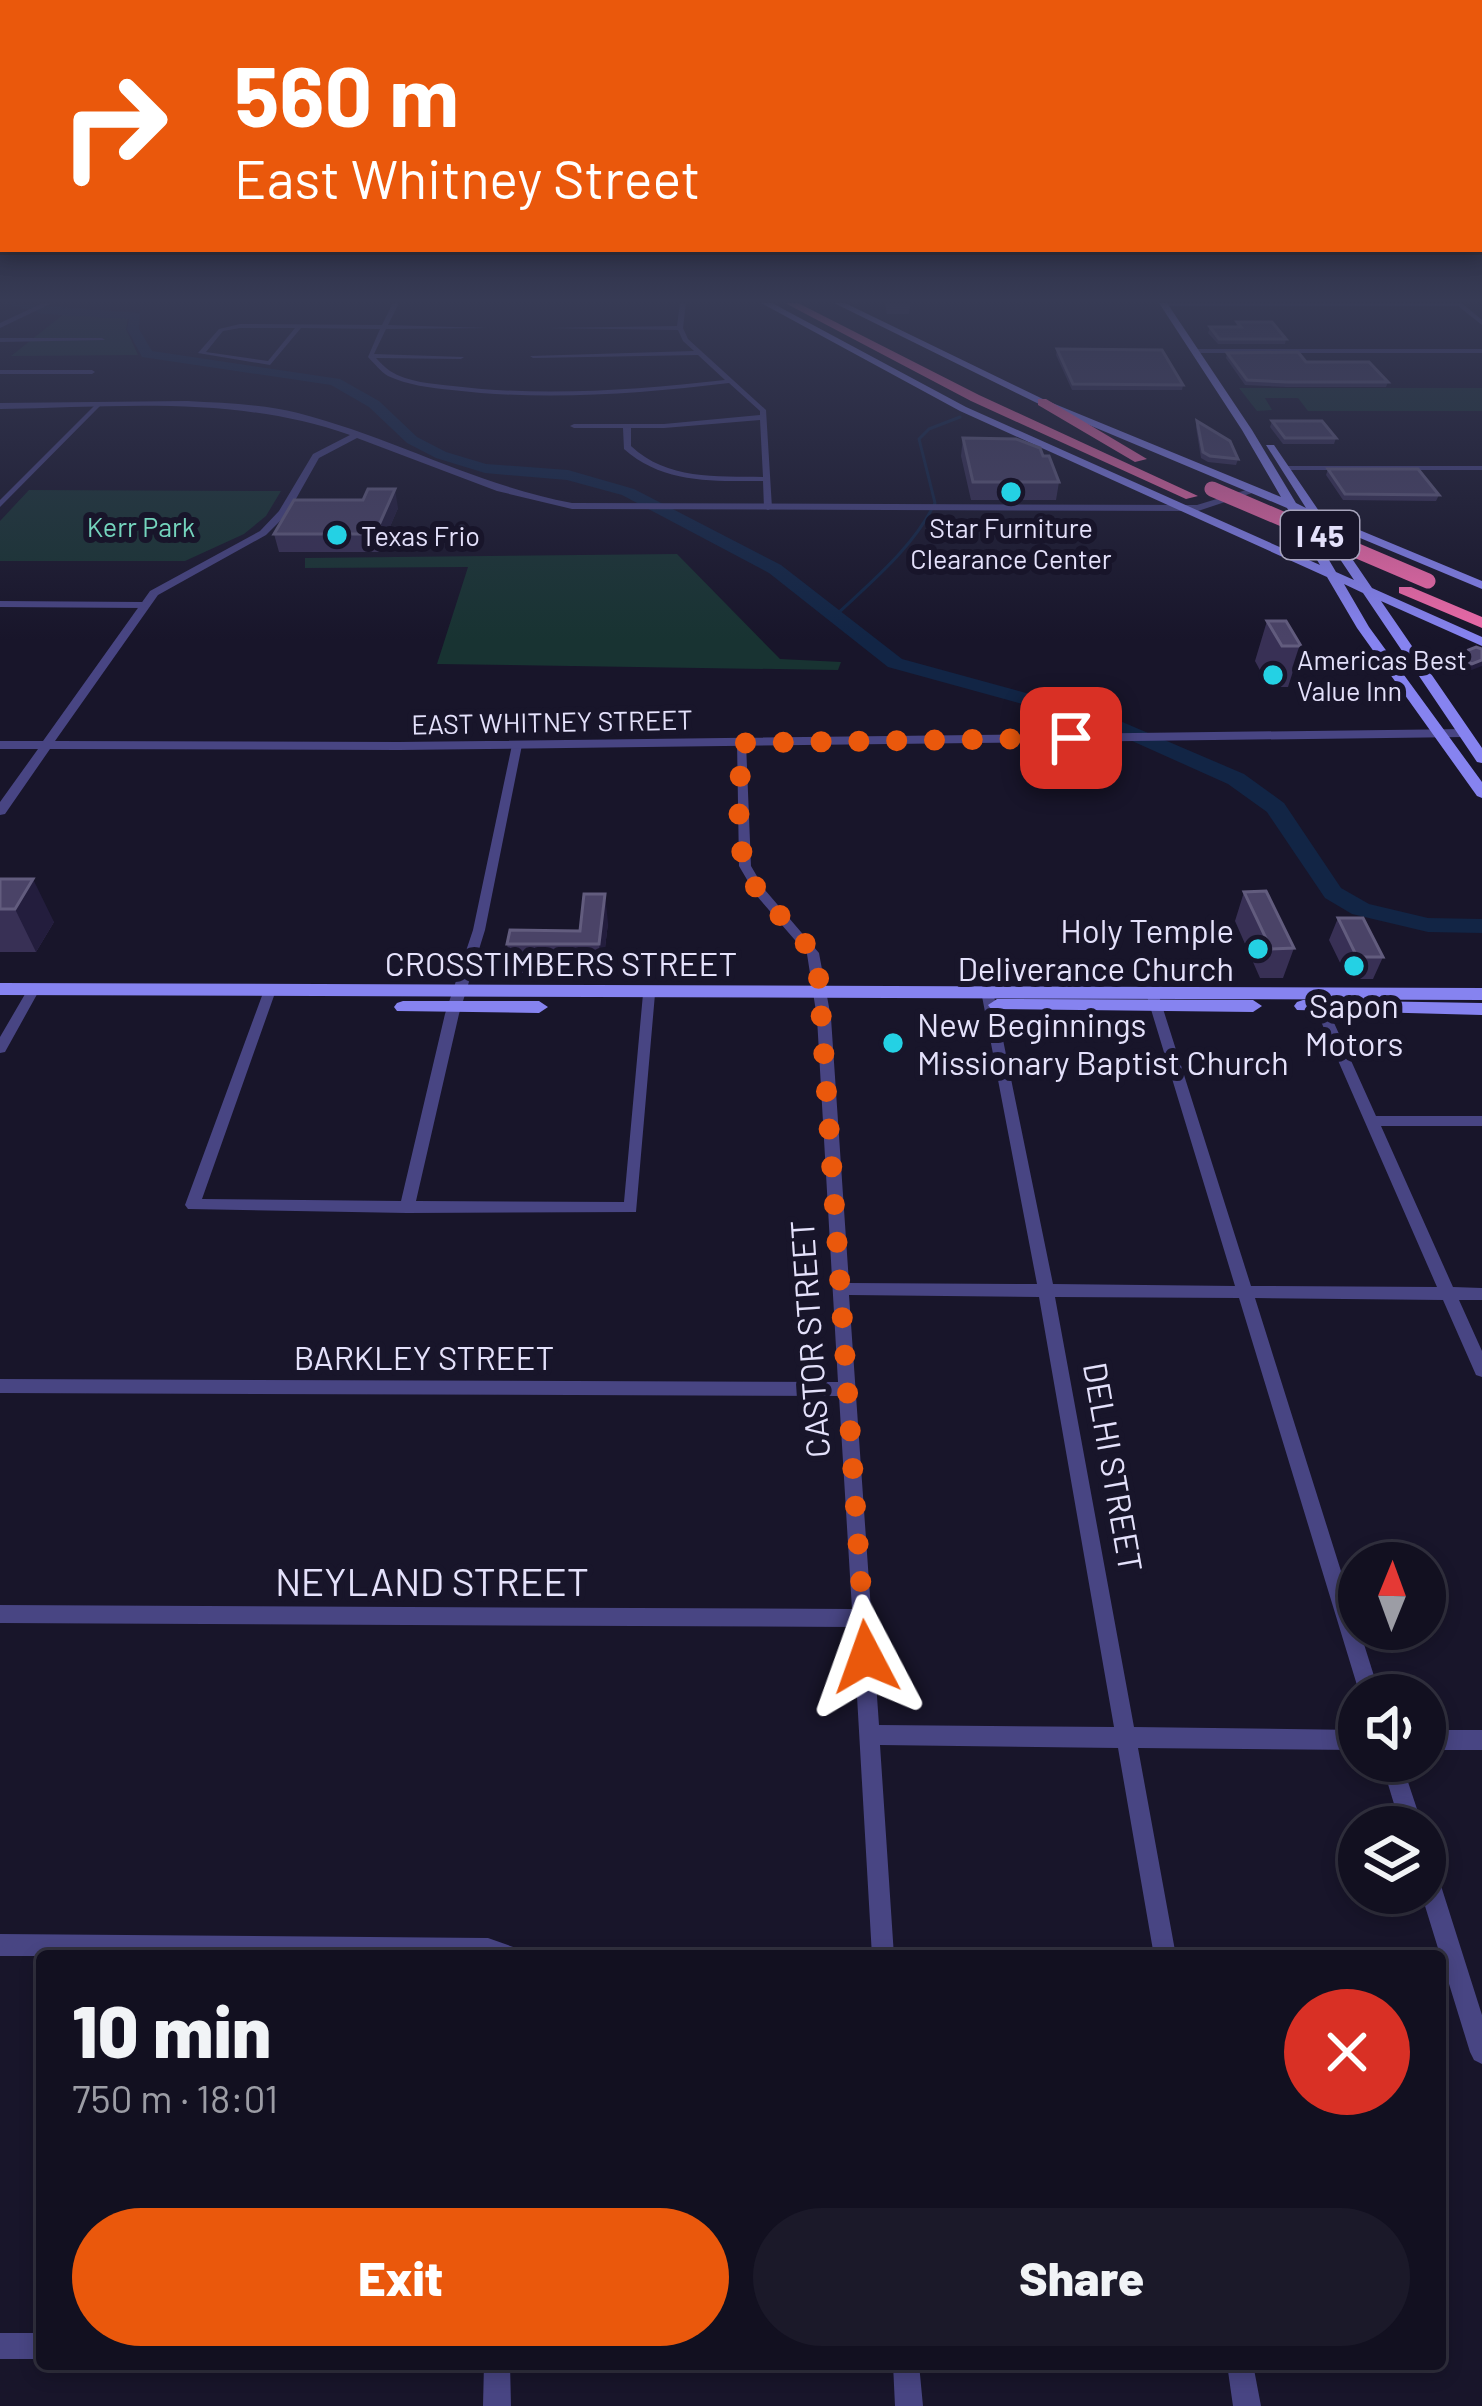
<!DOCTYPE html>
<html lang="en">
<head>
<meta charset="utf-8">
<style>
	:root { --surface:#121020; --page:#1b1929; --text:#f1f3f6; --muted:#9c9da5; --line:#31303e; --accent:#ea580c }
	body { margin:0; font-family:Barlow,sans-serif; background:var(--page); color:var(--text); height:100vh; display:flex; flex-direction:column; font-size:45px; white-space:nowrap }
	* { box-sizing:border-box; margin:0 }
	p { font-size:39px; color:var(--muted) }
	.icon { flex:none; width:66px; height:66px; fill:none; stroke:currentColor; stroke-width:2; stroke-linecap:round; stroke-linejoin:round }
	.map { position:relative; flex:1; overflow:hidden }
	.panel { position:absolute; left:36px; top:1950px; width:1410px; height:420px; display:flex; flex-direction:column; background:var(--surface); border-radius:12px; box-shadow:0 6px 18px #0003,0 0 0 3px var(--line) }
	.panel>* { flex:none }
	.guide { position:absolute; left:0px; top:0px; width:1482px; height:252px; box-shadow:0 6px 18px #0003,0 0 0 3px var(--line); background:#ea580c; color:#fff; overflow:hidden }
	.needle { width:78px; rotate:1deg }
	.controls { position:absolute; left:1338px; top:1542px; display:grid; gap:24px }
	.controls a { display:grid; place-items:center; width:108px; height:108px; border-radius:50%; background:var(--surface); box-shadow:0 6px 18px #0003,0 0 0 3px var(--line); font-size:60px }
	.pin { position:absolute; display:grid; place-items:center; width:102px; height:102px; color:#fff; margin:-51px; border-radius:24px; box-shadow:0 6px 18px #0006 }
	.me { position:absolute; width:132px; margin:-66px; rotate:356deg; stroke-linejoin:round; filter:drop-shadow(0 0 9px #0008) }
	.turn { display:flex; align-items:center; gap:42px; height:252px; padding:0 36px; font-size:54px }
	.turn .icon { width:156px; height:156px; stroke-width:2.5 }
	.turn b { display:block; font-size:84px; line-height:102px }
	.round { display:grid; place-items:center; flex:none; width:126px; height:126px; border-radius:63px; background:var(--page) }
	.headline { display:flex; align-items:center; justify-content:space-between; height:204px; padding:0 36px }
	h1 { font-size:72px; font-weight:800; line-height:90px }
	.action { display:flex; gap:24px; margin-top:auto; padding:24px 36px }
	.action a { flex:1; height:138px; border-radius:72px; background:var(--accent); color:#fff; font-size:48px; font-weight:800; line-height:138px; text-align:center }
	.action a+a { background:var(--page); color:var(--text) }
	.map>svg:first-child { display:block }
	.green { fill:#183332 }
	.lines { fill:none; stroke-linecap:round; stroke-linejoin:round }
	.stream { stroke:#122545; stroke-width:3 }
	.river { fill:#122545; fill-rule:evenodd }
	.minor { fill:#484583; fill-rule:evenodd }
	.tertiary { fill:#484583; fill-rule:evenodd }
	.secondary { fill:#8683f0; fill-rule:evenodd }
	.motorway { fill:#ed6aa9; fill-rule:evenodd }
	.motorway-bridge { stroke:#ed6aa9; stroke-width:15 }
	.wall { fill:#383055 }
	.shaded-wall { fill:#231d3d }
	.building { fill:#4a4367; stroke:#625c7e; stroke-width:3 }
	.route { stroke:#ea580c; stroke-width:21; stroke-dasharray:0 37.8 }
	.poi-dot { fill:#24d1e4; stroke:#18152a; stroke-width:4.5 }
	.labels { text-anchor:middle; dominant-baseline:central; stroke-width:12; stroke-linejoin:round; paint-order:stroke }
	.far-park-label { font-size:27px; fill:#74d4bd; stroke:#18152a }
	.far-poi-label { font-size:27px; fill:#e4e1fb; stroke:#18152a; text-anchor:start }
	.far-street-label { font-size:27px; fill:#e4e1fb; stroke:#18152a }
	.shield { fill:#18152a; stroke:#a7a4bc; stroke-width:3 }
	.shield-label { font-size:30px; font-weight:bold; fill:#e4e1fb }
	.poi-label { font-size:33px; fill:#e4e1fb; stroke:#18152a; text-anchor:end }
	.street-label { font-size:33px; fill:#e4e1fb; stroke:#18152a }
	.near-street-label { font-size:39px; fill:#e4e1fb; stroke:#18152a }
</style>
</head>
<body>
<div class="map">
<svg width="1482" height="2406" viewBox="0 0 1482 2406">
	<rect width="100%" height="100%" fill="#18152a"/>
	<path class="green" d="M64,314L128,318L126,329L138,355L11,356Z
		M1239,388H1482V411H1308L1298,398H1265L1272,410L1257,411Z
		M29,490L281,491L266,516L244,534L185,561H0V521Z
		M677,554L780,659L841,662L838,670L437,664L468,567L305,568V558Z"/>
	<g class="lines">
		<path class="stream" d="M835,616C871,582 913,548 935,503L919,439L929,429L960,417"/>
		<path class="river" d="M4,303L140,313L139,329L152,351L340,379L379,401L417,437L446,452L486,464L568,470L634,489L781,565L902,659L1106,715L1244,774L1284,803L1341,888L1369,904L1428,918L1482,919V933L1428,932L1352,914L1325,898L1267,812L1228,784L1092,723L888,667L769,573L622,495L567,480L485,473L436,458L407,443L369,407L331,385L142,357L127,329L129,319L43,314Z"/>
		<path class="minor" d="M393,303H399L388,325L488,328L386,329L374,354L464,357L461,359L376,358C380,362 384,367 390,371C407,382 433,384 453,386C543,397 636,390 725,380L698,355L533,358L530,356L694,351L683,341L678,330L548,328L677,326L680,303H686L683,328L688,339L766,410L772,508L768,510L764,508L763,481C714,481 663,484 624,449L623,428H574L570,426L574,424H664L760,415V411L729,383C638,394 543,401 452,390C431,388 407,385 388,376C381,372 374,363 368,357L380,329L301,328L270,365L198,353L219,329L240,324L382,325ZM240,328H295L268,361L206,352L223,331ZM760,420L763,477C716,476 667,480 631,446V428H664Z
			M1165,303H1462L1482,320V325L1458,306H1163Z
			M0,338H102L105,340L0,342Z
			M0,370H92L95,372L92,374H0Z
			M95,405L100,406L0,507V500Z
			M1281,466H1482V470H1284Z
			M0,601L142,602L146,605L142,608L0,607Z
			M737,741L746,743L751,866L765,890L819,953L831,1018L849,1283L1037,1284L981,991L987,987L993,991L1053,1284L1235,1286L1146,993L1147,990L1152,989L1158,993L1251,1286L1437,1287L1309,994L1310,991H1320L1321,994L1376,1116H1482V1126H1381L1453,1287L1482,1288V1300H1459L1482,1351V1377L1476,1375L1443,1300L1255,1298L1380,1695H1360L1239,1298L1055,1297L1134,1727L1359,1730V1750L1138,1748L1176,1956H1154L1118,1748L880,1745L894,1956H872L853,1627L0,1623V1605L852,1609L839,1396L0,1393V1379L838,1382L817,1018L807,954L756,895L739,866ZM849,1295L1039,1297L1114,1727L879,1725Z
			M517,742L522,745L485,930L459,1014L416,1201L624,1202L643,994L649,990L655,994L636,1212L407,1213L188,1209L185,1205L263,993L269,989L275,993L202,1199L401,1201L445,1014L473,930L512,745Z
			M34,985L40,989L5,1052L0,1053V1037L28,989Z
			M1425,1730H1482V1750H1425Z
			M1381,1761H1401L1423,1827H1401Z
			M1425,1859L1433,1862L1436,1870L1482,2015V2064L1474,2060L1470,2052L1421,1893H1425Z
			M0,1934L488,1938L516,1948L519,1956H0Z
			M0,2333H42V2359H0Z
			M484,2364H510L511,2406H483Z
			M893,2364H919L923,2406H895Z
			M1227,2364H1253L1261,2406H1233Z"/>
		<path class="tertiary" d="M43,303H52L0,328V323Z
			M1191,349H1482V353H1194Z
			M187,401C224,403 262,404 298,413C392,437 476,485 572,503L1197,505L1256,487L1261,490L1198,511L572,509L497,491L357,438L319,458L288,513L266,535L158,595L55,741L399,742L1465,729L1471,733L1465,737L399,750L50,749L5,814L0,815V802L38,749H0V741H43L150,591L260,531L279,511L313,454L350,435C236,395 118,407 0,409V403Z"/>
		<path class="secondary" d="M761,303H772L966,407L1320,565L1287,508L1039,404L834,303H845L1045,400L1281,497L1242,430L1159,303H1167L1252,430L1296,503L1306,508L1266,445H1274L1321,514L1482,581V589L1329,525L1372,588L1482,637V646L1381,601L1482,748V763L1477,762L1363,593L1344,584L1369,627L1482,782V798L1477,796L1357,628L1327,577L960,411ZM1302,514L1313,519L1354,580L1336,572Z
			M0,983L1482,988V1000L0,995Z
			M997,999L1253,1000L1262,1006L1253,1012L991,1009L988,1005Z
			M1303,1000L1482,1003V1015L1297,1010L1294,1006L1297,1002Z
			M403,1001H539L548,1007L539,1013L397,1011L394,1007L397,1003Z"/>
		<path class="motorway" d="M785,303H798L979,395L1198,496L1186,499L971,401Z
			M1038,399H1046L1147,459L1135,462L1038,405Z
			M1399,587H1411L1482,617V628L1399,593Z"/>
		<path class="motorway-bridge" d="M1212,489L1428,581"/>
	</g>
	<path class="wall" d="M885,303H910L909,314H887Z
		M1237,322L1286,339L1285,344H1218L1208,333L1210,327H1236Z
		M1057,349L1183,385L1182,390H1072L1056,355Z
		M1227,353L1306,362L1388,382L1386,387H1286L1245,385L1226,358Z
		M1197,421L1238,459L1236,465L1208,462L1201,458L1196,427Z
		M1272,421L1336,438L1334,444H1283L1270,427Z
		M963,438L1059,482L1056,500H971L961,456Z
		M1328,469L1439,495L1436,501L1343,500L1326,475Z
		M398,508L379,552H279L274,534Z
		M1267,621L1301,646L1288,687H1269L1255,661Z
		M1482,649L1469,671L1451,663L1453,656Z
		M0,879L54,922L36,952H0Z
		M1244,892L1294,948L1283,978H1260L1235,921Z
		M1338,918L1383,957L1373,979H1348L1329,940Z
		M608,923L602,973H512L507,944L580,931Z"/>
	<path class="shaded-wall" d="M395,489L398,508L379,552L375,534Z
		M1482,660V666L1469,671L1472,664Z
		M33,879L54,922L36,952L15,909Z
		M605,894L608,923L602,973L599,944Z"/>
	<path class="building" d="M1237,322H1272L1286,339H1219L1210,327H1241Z
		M1057,349L1162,350L1183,385L1073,384Z
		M1298,352L1306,362H1369L1388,382H1287L1247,380L1227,353Z
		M1197,421L1230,441L1238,459L1210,456L1203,452Z
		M1272,421H1322L1336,438H1285Z
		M963,438L1016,439L1040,448L1043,456H1049L1059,482H973Z
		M1328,469H1418L1439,495L1345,494Z
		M368,489H395L375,534H274L294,500H363Z
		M1267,621H1286L1301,646H1282Z
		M1476,647L1482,649V660L1472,664L1453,656Z
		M0,879H33L15,909H0Z
		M1266,891L1294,948L1271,949L1244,892Z
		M584,894H605L599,944H507L510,930L580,931Z
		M1338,918H1363L1383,957H1357Z"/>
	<linearGradient id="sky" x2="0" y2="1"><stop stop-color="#0d0c17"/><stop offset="0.47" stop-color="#373b55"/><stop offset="1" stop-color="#373b55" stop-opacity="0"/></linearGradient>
	<rect width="1482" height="640" fill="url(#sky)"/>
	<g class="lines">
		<path class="route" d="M866,1657L818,970C808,932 771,915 752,881C731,845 742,784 741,743L1071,738"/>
	</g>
	<g class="poi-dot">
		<circle cx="1011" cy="492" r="12"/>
		<circle cx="337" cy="535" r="12"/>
		<circle cx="1273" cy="675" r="12"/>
		<circle cx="1258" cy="949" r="12"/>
		<circle cx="1354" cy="966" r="12"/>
		<circle cx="893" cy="1043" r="12"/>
	</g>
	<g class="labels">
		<g class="far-park-label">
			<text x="141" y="526">Kerr Park</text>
		</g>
		<g class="far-poi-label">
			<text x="1011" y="527" text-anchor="middle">Star Furniture<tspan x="1011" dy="31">Clearance Center</tspan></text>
			<text x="361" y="535">Texas Frio</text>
			<text x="1297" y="659">Americas Best<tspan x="1297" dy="31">Value Inn</tspan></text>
		</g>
		<g class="far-street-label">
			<text transform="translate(552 721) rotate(-1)">EAST WHITNEY STREET</text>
		</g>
		<rect class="shield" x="1281" y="511" width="78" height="48" rx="9"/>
		<g class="shield-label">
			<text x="1320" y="535">I 45</text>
		</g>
		<g class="poi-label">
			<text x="1234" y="930">Holy Temple<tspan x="1234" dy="38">Deliverance Church</tspan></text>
			<text x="1354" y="1005" text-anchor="middle">Sapon<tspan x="1354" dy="38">Motors</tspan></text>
			<text x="917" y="1024" text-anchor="start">New Beginnings<tspan x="917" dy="38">Missionary Baptist Church</tspan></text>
		</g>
		<g class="street-label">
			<text x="561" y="963">CROSSTIMBERS STREET</text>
			<text transform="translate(809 1339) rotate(-94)">CASTOR STREET</text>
			<text x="424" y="1357">BARKLEY STREET</text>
			<text transform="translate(1114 1467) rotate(80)">DELHI STREET</text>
		</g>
		<g class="near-street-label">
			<text x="432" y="1580">NEYLAND STREET</text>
		</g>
	</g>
</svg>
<div class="controls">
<a><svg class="needle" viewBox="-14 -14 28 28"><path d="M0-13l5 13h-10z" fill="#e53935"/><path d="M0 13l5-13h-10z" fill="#9c9da5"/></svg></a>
<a><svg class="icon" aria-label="sound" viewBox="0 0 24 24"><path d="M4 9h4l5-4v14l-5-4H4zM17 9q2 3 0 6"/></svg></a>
<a><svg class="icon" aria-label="layers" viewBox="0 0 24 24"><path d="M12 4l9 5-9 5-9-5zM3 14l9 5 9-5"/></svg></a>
</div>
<div class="pin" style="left:1071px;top:738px;background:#d93025"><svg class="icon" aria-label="arrive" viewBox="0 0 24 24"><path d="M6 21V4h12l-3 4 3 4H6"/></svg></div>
<svg class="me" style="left:866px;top:1657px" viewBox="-20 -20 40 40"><path d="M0-17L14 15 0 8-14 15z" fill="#ea580c" stroke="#fff" stroke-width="4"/></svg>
<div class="guide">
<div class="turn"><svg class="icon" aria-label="right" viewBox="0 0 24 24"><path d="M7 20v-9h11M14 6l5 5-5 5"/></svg><div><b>560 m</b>East Whitney Street</div></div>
</div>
<section class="panel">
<div class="headline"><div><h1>10 min</h1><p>750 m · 18:01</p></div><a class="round" style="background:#d93025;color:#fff"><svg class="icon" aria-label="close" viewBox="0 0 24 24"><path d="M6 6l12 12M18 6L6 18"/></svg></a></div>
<div class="action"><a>Exit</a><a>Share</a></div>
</section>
</div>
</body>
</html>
